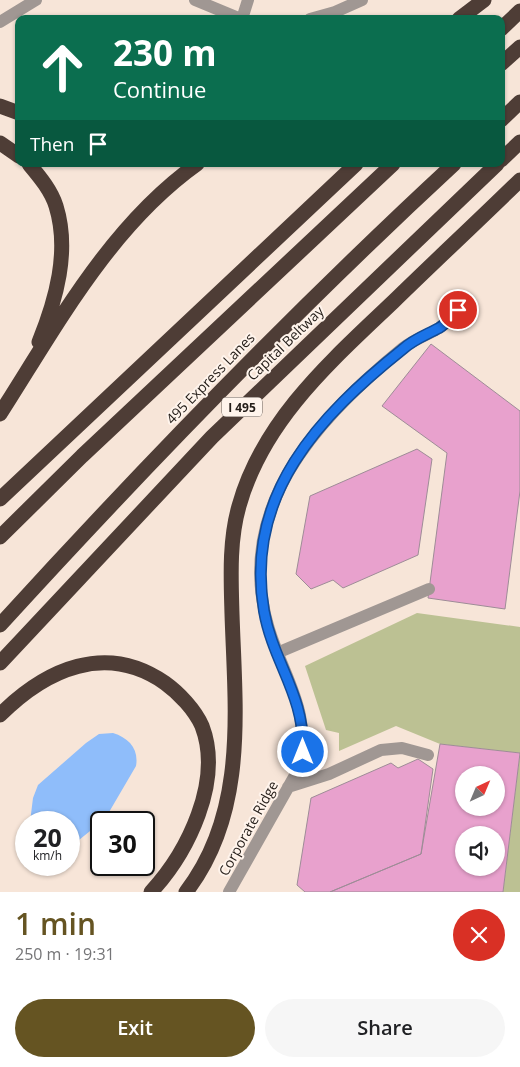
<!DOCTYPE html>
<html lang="en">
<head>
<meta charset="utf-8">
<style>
	:root { --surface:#fff; --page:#f6f6f6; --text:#202124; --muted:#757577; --accent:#655422 }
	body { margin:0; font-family:"Open Sans",sans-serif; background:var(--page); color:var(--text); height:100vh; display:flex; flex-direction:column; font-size:19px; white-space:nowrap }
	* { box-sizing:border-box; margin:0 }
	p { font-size:16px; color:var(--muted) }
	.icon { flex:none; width:28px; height:28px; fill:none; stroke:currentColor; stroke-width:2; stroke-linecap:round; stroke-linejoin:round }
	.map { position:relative; height:892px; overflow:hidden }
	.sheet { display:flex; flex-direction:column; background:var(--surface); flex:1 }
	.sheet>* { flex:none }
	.top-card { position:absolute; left:15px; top:15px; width:490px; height:152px; border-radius:10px; box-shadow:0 1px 4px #0004; background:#0b6e4f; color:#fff; overflow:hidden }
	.needle { width:32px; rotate:44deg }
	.controls { position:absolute; left:455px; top:766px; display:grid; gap:10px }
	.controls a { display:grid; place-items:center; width:50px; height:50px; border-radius:50%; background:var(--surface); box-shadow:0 1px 4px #0004; font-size:25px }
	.speed { position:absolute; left:15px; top:811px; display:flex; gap:10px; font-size:25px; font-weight:700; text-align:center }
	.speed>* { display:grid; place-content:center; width:65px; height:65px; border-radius:50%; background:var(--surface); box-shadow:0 1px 4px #0004; line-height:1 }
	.speed small { font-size:12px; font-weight:400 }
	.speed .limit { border:2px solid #111; border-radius:8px; background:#fff; color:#111 }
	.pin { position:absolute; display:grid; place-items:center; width:42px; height:42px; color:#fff; margin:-21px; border:2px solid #fff; border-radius:50%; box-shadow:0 1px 5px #0007 }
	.me { position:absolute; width:55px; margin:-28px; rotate:0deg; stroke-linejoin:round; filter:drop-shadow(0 0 4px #0008) }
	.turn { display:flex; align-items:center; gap:18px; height:105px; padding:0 15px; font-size:22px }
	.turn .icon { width:65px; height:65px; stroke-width:2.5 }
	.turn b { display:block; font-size:35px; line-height:42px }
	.then { display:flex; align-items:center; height:48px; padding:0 15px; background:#0003; gap:10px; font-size:19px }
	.round { display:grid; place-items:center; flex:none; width:52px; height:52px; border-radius:26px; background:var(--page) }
	.head { display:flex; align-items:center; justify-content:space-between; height:85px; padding:0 15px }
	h1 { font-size:30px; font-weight:600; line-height:38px; color:var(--accent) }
	.primary-button { display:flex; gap:10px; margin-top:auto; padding:10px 15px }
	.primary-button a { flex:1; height:58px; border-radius:30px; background:var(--accent); color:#fff; font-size:20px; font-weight:600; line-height:58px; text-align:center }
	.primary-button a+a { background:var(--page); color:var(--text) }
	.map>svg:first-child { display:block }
	.green { fill:#bcc193 }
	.water { fill:#8fbdfa }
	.building { fill:#e8a1cd; stroke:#9e8c97; fill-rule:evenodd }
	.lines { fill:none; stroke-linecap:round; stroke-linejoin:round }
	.minor { stroke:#a09793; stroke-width:12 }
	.highway { stroke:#4e3d36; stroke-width:15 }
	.route-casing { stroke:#114b97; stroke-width:12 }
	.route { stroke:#1a73e8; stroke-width:9 }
	.labels { text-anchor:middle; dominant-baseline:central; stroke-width:4; stroke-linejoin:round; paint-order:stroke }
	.shield { fill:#fff4ec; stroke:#665e58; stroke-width:1 }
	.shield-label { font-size:12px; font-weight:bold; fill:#241d18 }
	.street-label { font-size:14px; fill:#241d18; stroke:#fff4ec }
</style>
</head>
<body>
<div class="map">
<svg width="520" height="892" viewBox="0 0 520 892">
	<rect width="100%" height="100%" fill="#f7e5d8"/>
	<path class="green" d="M417,613L520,627V892H503L520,753L440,744L396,726L339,751V733L326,730L305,666Z"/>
	<path class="water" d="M113,733C129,738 139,749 136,766L105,819L69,848V822H30L33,798L38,785L86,743L99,734Z"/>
	<path class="building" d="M431,344L520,411V491L505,609L428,598L447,453L382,406Z
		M417,449L432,459L418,555L343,588L333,580L311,589L296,574L310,496Z
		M440,744L520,753L503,892H330L421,854ZM464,775H496V808H464ZM464,835H496V868H464Z
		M418,759L433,769L421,854L330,892H305L297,885L311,798L391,763L398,768Z"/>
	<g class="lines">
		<path class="minor" d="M195,0L241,19
			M242,19L248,0
			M310,19L335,12L362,0
			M0,22L36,0
			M277,653L429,589
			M288,787L329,774L381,750L402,748L428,755
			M229,892L298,770C313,712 285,681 269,629C232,509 317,418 403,348C414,339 426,336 439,328C446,324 452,316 458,310"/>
		<path class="highway" d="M459,19L484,0
			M501,29L520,11
			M501,64L520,47
			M0,106L19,113
			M501,120L520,102
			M0,143L19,156
			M501,160L520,142
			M29,164C39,176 51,190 56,206C70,251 56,300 39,342
			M0,414C57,325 110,226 197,164
			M0,499L356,164
			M0,537L82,456L393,164
			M0,625C146,465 295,311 454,164
			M0,663L212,437L497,164
			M0,715C46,669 106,642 165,683C179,693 195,710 202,726C223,781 188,852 151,892
			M186,892C248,812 235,708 232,614C231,578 229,541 239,506C263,420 331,361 393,302C435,261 478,221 520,180"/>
	</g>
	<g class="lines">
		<g class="route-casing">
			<path id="route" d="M303,752C305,695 273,663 264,611C244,495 319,416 403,349C414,339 426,335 439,328C446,324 452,316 458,310"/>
		</g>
		<use href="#route" class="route"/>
	</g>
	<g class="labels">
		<rect class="shield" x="222" y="397.5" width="40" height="19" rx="4"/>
		<g class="shield-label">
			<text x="242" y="407">I 495</text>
		</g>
		<g class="street-label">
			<text transform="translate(285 343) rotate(-44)">Capital Beltway</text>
			<text transform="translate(210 378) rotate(-46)">495 Express Lanes</text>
			<text transform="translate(248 828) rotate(-61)">Corporate Ridge</text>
		</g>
	</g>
</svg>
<div class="controls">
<a><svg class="needle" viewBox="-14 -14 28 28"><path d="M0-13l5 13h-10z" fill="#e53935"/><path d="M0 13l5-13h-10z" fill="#757577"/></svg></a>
<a><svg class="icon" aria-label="sound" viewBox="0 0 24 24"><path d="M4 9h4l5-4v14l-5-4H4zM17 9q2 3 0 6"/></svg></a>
</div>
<div class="speed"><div>20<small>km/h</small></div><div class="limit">30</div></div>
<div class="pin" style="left:458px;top:310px;background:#d93025"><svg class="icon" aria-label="arrive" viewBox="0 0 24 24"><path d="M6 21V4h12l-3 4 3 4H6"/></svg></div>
<svg class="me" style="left:303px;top:752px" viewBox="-20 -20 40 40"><circle r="17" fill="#1a73e8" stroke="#fff" stroke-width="3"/><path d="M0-11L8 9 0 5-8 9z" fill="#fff"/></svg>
<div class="top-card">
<div class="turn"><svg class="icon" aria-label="ahead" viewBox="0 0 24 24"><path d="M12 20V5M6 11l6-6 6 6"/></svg><div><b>230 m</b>Continue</div></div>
<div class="then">Then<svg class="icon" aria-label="arrive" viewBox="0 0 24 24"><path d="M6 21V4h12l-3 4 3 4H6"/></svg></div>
</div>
</div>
<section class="sheet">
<div class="head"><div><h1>1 min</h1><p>250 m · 19:31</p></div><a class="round" style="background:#d93025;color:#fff"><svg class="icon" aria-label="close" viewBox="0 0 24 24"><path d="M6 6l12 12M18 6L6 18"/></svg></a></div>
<div class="primary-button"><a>Exit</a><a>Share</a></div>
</section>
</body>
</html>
